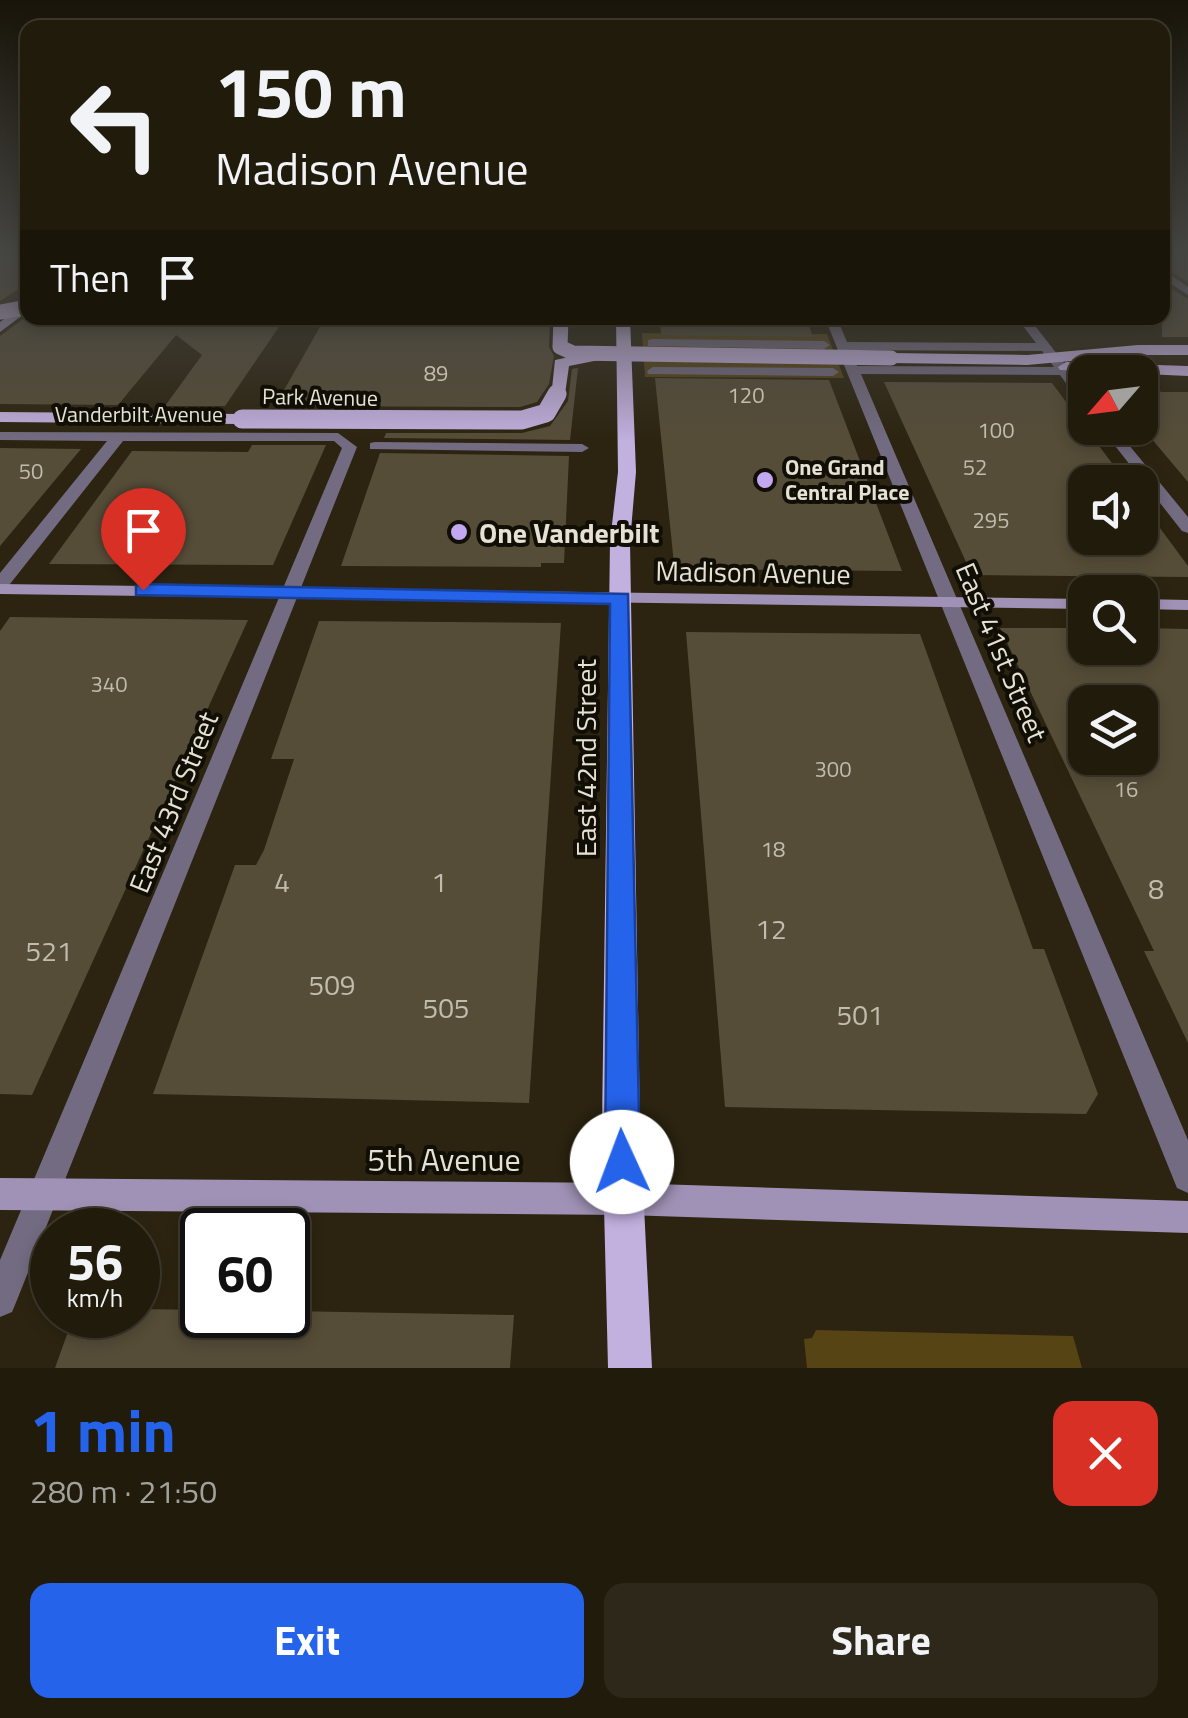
<!DOCTYPE html>
<html lang="en">
<head>
<meta charset="utf-8">
<style>
	:root { --surface:#211b0c; --page:#2d281a; --text:#f1f3f6; --muted:#a2a19d; --line:#3e392d; --accent:#2563eb }
	body { margin:0; font-family:"Titillium Web",sans-serif; background:var(--page); color:var(--text); height:100vh; display:flex; flex-direction:column; font-size:38px; white-space:nowrap }
	* { box-sizing:border-box; margin:0 }
	p { font-size:32px; color:var(--muted) }
	.icon { flex:none; width:55px; height:55px; fill:none; stroke:currentColor; stroke-width:2; stroke-linecap:round; stroke-linejoin:round }
	.map { position:relative; height:1368px; overflow:hidden }
	.drawer { display:flex; flex-direction:column; background:var(--surface); flex:1 }
	.drawer>* { flex:none }
	.banner { position:absolute; left:20px; top:20px; width:1150px; height:305px; border-radius:20px; box-shadow:0 5px 15px #0003,0 0 0 2px var(--line); background:#211b0c; color:var(--text); overflow:hidden }
	.needle { width:65px; rotate:242deg }
	.fabs { position:absolute; left:1068px; top:355px; display:grid; gap:20px }
	.fabs a { display:grid; place-items:center; width:90px; height:90px; border-radius:20px; background:var(--surface); box-shadow:0 5px 15px #0003,0 0 0 2px var(--line); font-size:50px }
	.speed { position:absolute; left:30px; top:1208px; display:flex; gap:20px; font-size:50px; font-weight:700; text-align:center }
	.speed>* { display:grid; place-content:center; width:130px; height:130px; border-radius:50%; background:var(--surface); box-shadow:0 5px 15px #0003,0 0 0 2px var(--line); line-height:1 }
	.speed small { font-size:25px; font-weight:400 }
	.speed .limit { border:5px solid #111; border-radius:15px; background:#fff; color:#111 }
	.pin { position:absolute; display:grid; place-items:center; width:85px; height:85px; color:#fff; margin:-102px -42px; border-radius:50% 50% 50% 0; rotate:-45deg; box-shadow:0 0 10px #0007 }
	.pin .icon { rotate:45deg }
	.me { position:absolute; width:110px; margin:-55px; rotate:358deg; stroke-linejoin:round; filter:drop-shadow(0 0 8px #0008) }
	.turn { display:flex; align-items:center; gap:35px; height:210px; padding:0 30px; font-size:45px }
	.turn .icon { width:130px; height:130px; stroke-width:2.5 }
	.turn b { display:block; font-size:70px; line-height:85px }
	.then { display:flex; align-items:center; height:95px; padding:0 30px; background:#0003; gap:20px; font-size:38px }
	.round { display:grid; place-items:center; flex:none; width:105px; height:105px; border-radius:20px; background:var(--page) }
	.headline { display:flex; align-items:center; justify-content:space-between; height:170px; padding:0 30px }
	h1 { font-size:60px; font-weight:700; line-height:75px; color:var(--accent) }
	.cta { display:flex; gap:20px; margin-top:auto; padding:20px 30px }
	.cta a { flex:1; height:115px; border-radius:20px; background:var(--accent); color:#fff; font-size:40px; font-weight:700; line-height:115px; text-align:center }
	.cta a+a { background:var(--page); color:var(--text) }
	.map>svg:first-child { display:block }
	.green { fill:#564415 }
	.building { fill:#564d38; fill-rule:evenodd }
	.lines { fill:none; stroke-linecap:round; stroke-linejoin:round }
	.pedestrian { fill:#736b81; fill-rule:evenodd }
	.minor { fill:#736b81; fill-rule:evenodd }
	.secondary { fill:#a092b6; fill-rule:evenodd }
	.primary { fill:#c2b0df; fill-rule:evenodd }
	.primary-bridge-far1 { stroke:#c2b0df; stroke-width:15 }
	.primary-bridge { stroke:#c2b0df; stroke-width:19 }
	.route { fill:#2563eb; stroke:#184099; stroke-width:2.5 }
	.poi-dot { fill:#c4a7f1; stroke:#110e06; stroke-width:4 }
	.labels { text-anchor:middle; dominant-baseline:central; stroke-width:8; stroke-linejoin:round; paint-order:stroke }
	.number-label { font-size:22px; fill:#c2bcad }
	.far-street-label { font-size:22px; fill:#e6e1d4; stroke:#110e06 }
	.far-poi-label { font-size:22px; font-weight:bold; fill:#e6e1d4; stroke:#110e06; text-anchor:start }
	.poi-label { font-size:28px; font-weight:bold; fill:#e6e1d4; stroke:#110e06; text-anchor:start }
	.street-label { font-size:28px; fill:#e6e1d4; stroke:#110e06 }
	.near-number-label { font-size:28px; fill:#c2bcad }
	.near-street-label { font-size:32px; fill:#e6e1d4; stroke:#110e06 }
</style>
</head>
<body>
<div class="map">
<svg width="1188" height="1368" viewBox="0 0 1188 1368">
	<rect width="100%" height="100%" fill="#2c2410"/>
	<path class="green" d="M642,333L827,334L844,378L645,377Z
		M816,1330L1073,1336L1082,1368H807L804,1339L812,1338Z"/>
	<path class="building" d="M0,250H28V283L0,301Z
		M1162,250H1188V282L1162,266Z
		M1162,283L1188,299V337H1162Z
		M285,318L225,406H165L202,355L176,335L118,405L0,404V336L23,319Z
		M325,318H550L549,347L554,356L549,384L537,402L520,407L275,406Z
		M660,318H806L813,337L661,335Z
		M578,368L570,440L384,438L386,433H522L550,426L568,401L572,369Z
		M655,378L829,380L902,571L683,569L674,564Z
		M1140,378H1148L1161,392H1188V482L1140,425Z
		M884,382L1052,383L1126,482H1085V538H1140V501L1188,566V577L972,575Z
		M252,445H326L273,565L49,564L132,451L248,452Z
		M0,448L81,449L0,546Z
		M380,453L569,456L564,563H541V567L341,566Z
		M10,617L248,620L32,1095L0,1094V631Z
		M319,621L561,623L529,1103L153,1094L235,865H256L264,850L294,759H271Z
		M1000,628H1085V648H1140V628L1188,629V1043L1144,951H1154ZM1085,702H1140V758H1085Z
		M686,632L920,634L1033,949H1044L1098,1094L1086,1114L725,1107Z
		M138,1309L202,1310V1315H288V1311L514,1315L510,1368H55L74,1315H138Z"/>
	<g class="lines">
		<path class="pedestrian" d="M652,339L824,341L830,345L824,349L648,346V340Z
			M653,367L833,368L839,372L833,376L648,374L647,371Z
			M375,442L582,444L589,448L582,452L370,449V443Z"/>
		<path class="minor" d="M1162,269L1188,287V295L1162,278Z
			M825,318H837L847,342L1036,343L1017,318H1029L1085,390V403L1080,402L1060,375L861,374L1188,1140V1193L1177,1188ZM850,350L1042,351L1054,367L857,366Z
			M1101,428H1115L1188,517V533L1182,531Z
			M0,432L338,433L357,447L17,1300L12,1312L0,1317V1260L342,448L334,441H123L6,589L0,590V573L107,441L0,440Z"/>
		<path class="secondary" d="M28,302V311L0,332V322Z
			M0,584L1085,599V609L0,594Z
			M1140,599L1188,600V610L1140,609Z
			M0,1178L625,1183L1188,1201V1233L625,1215L0,1210Z"/>
		<path class="primary" d="M616,318H630L636,472L630,542L640,1125L652,1368H608L602,1125L610,542L618,472Z
			M1138,345H1188V355H1138L1027,365L891,363L883,358L891,353L1027,355Z
			M598,351L604,353V359L569,366L565,394L551,398L555,360Z
			M1066,362L1188,366V376L1060,370L1058,367Z
			M0,412L242,414L251,419L242,424L0,422Z"/>
		<path class="primary-bridge-far1" d="M0,312L28,307
			M561,318L560,347L573,353L891,358"/>
		<path class="primary-bridge" d="M242,419L522,420L546,413L557,394"/>
	</g>
	<linearGradient id="sky" x2="0" y2="1"><stop stop-color="#181409"/><stop offset="0.57" stop-color="#454542"/><stop offset="1" stop-color="#454542" stop-opacity="0"/></linearGradient>
	<rect width="1188" height="442" fill="url(#sky)"/>
	<path class="route" d="M143,584L628,594L640,1162L635,1174L622,1179L610,1174L605,1162L610,604L136,595V586Z"/>
	<g class="poi-dot">
		<circle cx="765" cy="480" r="10"/>
		<circle cx="459" cy="532" r="10"/>
	</g>
	<g class="labels">
		<g class="number-label">
			<text x="436" y="373">89</text>
			<text x="746" y="395">120</text>
			<text x="996" y="430">100</text>
			<text x="975" y="467">52</text>
			<text x="31" y="471">50</text>
			<text x="991" y="520">295</text>
			<text x="109" y="684">340</text>
			<text x="833" y="769">300</text>
			<text x="1126" y="789">16</text>
			<text x="773" y="849">18</text>
		</g>
		<g class="far-street-label">
			<text transform="translate(320 397) rotate(1)">Park Avenue</text>
			<text x="139" y="414">Vanderbilt Avenue</text>
		</g>
		<g class="far-poi-label">
			<text x="785" y="467">One Grand<tspan x="785" dy="25">Central Place</tspan></text>
		</g>
		<g class="poi-label">
			<text x="479" y="532">One Vanderbilt</text>
		</g>
		<g class="street-label">
			<text transform="translate(753 572) rotate(1)">Madison Avenue</text>
			<text transform="translate(1002 652) rotate(67)">East 41st Street</text>
			<text transform="translate(585 758) rotate(-90)">East 42nd Street</text>
			<text transform="translate(173 802) rotate(-68)">East 43rd Street</text>
		</g>
		<g class="near-number-label">
			<text x="282" y="881">4</text>
			<text x="439" y="881">1</text>
			<text x="1156" y="888">8</text>
			<text x="771" y="928">12</text>
			<text x="49" y="950">521</text>
			<text x="332" y="984">509</text>
			<text x="446" y="1007">505</text>
			<text x="860" y="1014">501</text>
		</g>
		<g class="near-street-label">
			<text x="444" y="1159">5th Avenue</text>
		</g>
	</g>
</svg>
<div class="fabs">
<a><svg class="needle" viewBox="-14 -14 28 28"><path d="M0-13l5 13h-10z" fill="#e53935"/><path d="M0 13l5-13h-10z" fill="#a2a19d"/></svg></a>
<a><svg class="icon" aria-label="sound" viewBox="0 0 24 24"><path d="M4 9h4l5-4v14l-5-4H4zM17 9q2 3 0 6"/></svg></a>
<a><svg class="icon" aria-label="search" viewBox="0 0 24 24"><circle cx="10" cy="10" r="6"/><path d="M15 15l6 6"/></svg></a>
<a><svg class="icon" aria-label="layers" viewBox="0 0 24 24"><path d="M12 4l9 5-9 5-9-5zM3 14l9 5 9-5"/></svg></a>
</div>
<div class="speed"><div>56<small>km/h</small></div><div class="limit">60</div></div>
<div class="pin" style="left:143px;top:590px;background:#d93025"><svg class="icon" aria-label="arrive" viewBox="0 0 24 24"><path d="M6 21V4h12l-3 4 3 4H6"/></svg></div>
<svg class="me" style="left:622px;top:1162px" viewBox="-20 -20 40 40"><circle r="19" fill="#fff"/><path d="M0-13L10 11 0 6-10 11z" fill="#2563eb"/></svg>
<div class="banner">
<div class="turn"><svg class="icon" aria-label="left" viewBox="0 0 24 24"><path d="M17 20v-9H6M10 6l-5 5 5 5"/></svg><div><b>150 m</b>Madison Avenue</div></div>
<div class="then">Then<svg class="icon" aria-label="arrive" viewBox="0 0 24 24"><path d="M6 21V4h12l-3 4 3 4H6"/></svg></div>
</div>
</div>
<section class="drawer">
<div class="headline"><div><h1>1 min</h1><p>280 m · 21:50</p></div><a class="round" style="background:#d93025;color:#fff"><svg class="icon" aria-label="close" viewBox="0 0 24 24"><path d="M6 6l12 12M18 6L6 18"/></svg></a></div>
<div class="cta"><a>Exit</a><a>Share</a></div>
</section>
</body>
</html>
